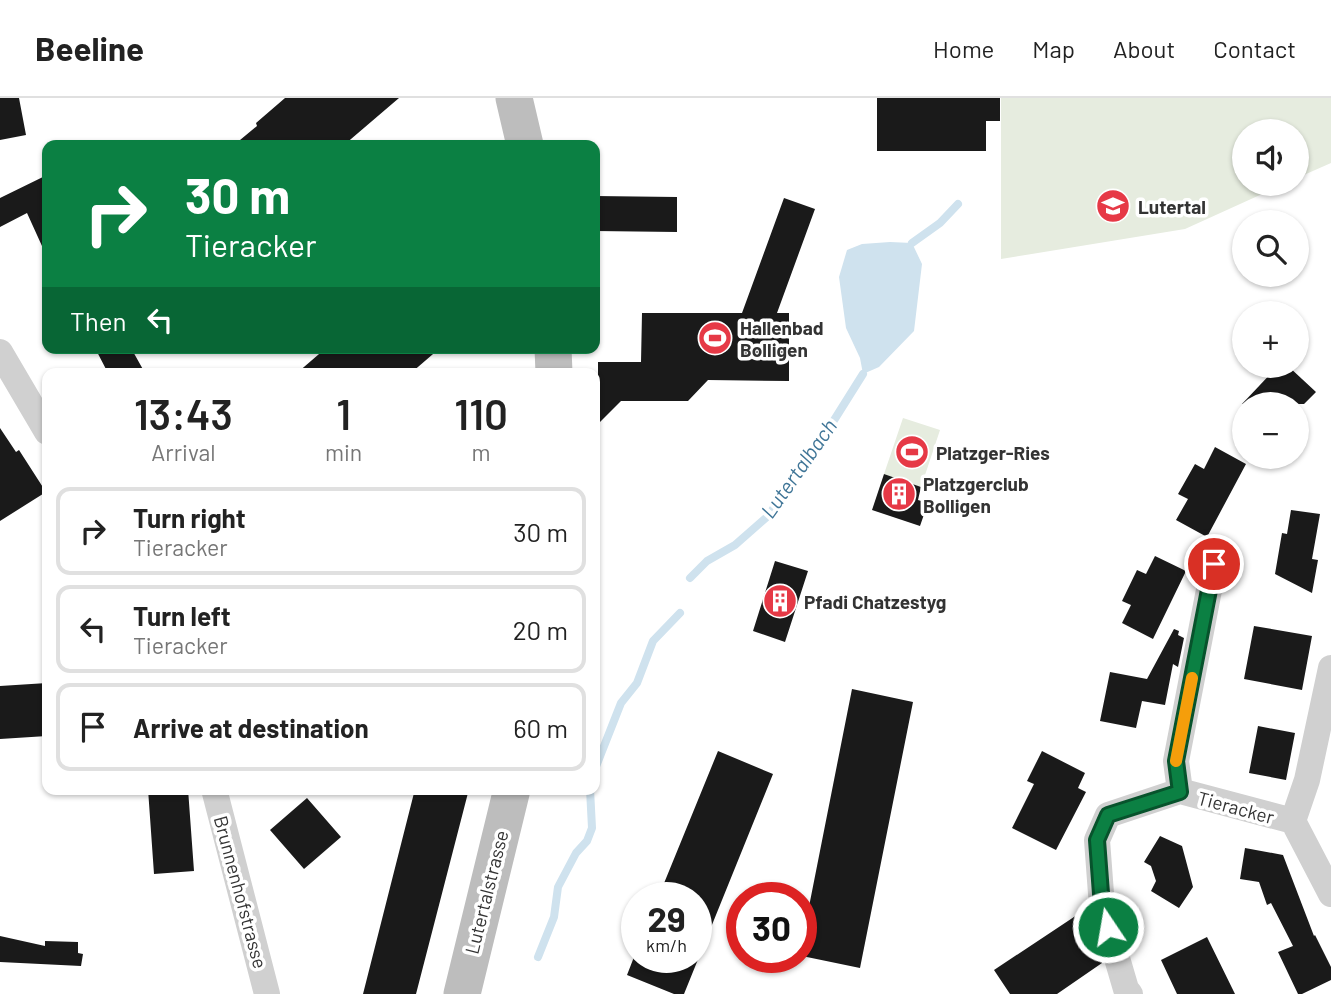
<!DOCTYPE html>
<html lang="en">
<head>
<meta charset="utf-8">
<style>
	:root { --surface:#fff; --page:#f2f2f2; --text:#222; --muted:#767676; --line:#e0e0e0 }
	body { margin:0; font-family:Barlow,sans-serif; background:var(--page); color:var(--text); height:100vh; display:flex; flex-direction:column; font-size:26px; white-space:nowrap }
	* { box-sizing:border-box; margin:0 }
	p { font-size:23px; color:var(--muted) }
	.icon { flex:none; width:38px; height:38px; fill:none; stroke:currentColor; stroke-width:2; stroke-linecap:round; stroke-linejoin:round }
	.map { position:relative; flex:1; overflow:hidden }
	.panel { position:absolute; left:42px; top:270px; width:558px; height:427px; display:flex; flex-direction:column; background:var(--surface); border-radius:14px; box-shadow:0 2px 5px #0004 }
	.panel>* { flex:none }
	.banner { position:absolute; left:42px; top:42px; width:558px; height:214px; border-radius:14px; box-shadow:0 2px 5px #0004; background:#0b8043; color:#fff; overflow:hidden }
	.buttons { position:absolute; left:1232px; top:21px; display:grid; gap:14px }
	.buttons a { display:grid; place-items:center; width:77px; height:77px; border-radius:50%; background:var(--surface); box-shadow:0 2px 5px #0004; font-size:35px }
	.speed { position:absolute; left:621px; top:784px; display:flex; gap:14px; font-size:35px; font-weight:700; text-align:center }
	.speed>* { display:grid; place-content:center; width:91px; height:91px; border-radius:50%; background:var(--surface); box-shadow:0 2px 5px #0004; line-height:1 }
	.speed small { font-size:18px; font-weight:400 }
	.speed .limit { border:10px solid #d22; background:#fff; color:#111 }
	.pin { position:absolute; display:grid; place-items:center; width:60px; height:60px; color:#fff; margin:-30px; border:4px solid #fff; border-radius:50%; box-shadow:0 2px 7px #0007 }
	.me { position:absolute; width:77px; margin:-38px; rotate:348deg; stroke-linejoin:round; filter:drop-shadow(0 0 5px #0008) }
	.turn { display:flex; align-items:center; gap:24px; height:147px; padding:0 28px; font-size:32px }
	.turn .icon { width:91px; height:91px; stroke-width:2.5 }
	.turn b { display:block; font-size:49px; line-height:60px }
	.then { display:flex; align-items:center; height:66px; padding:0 28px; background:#0003; gap:14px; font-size:26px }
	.eta { display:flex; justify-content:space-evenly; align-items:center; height:119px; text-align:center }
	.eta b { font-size:42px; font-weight:600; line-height:49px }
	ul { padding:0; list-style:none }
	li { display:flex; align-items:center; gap:21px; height:88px; margin:0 14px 10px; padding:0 14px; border:4px solid var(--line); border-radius:14px }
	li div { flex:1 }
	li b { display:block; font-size:26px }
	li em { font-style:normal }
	header { display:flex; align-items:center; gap:42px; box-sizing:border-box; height:98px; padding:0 35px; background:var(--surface); border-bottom:2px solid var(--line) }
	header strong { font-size:33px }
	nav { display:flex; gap:38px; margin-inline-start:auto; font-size:24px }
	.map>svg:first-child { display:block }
	.green { fill:#e6ecdf }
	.water { fill:#cfe2ee }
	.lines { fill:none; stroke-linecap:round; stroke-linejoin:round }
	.stream { stroke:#cfe2ee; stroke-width:8 }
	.building { fill:#1a1a1a }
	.street { stroke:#d0d0d0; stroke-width:26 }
	.secondary { stroke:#bdbdbd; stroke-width:37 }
	.route-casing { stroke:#07532c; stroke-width:18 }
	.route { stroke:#0b8043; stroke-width:12 }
	.slow { stroke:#f59e0b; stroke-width:12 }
	.labels { text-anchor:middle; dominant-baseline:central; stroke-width:7; stroke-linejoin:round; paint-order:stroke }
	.poi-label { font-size:19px; font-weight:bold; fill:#333; stroke:#fff; text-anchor:start }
	.street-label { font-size:19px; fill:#333; stroke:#fff }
	.water-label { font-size:21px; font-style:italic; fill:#3f7597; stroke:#fff }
</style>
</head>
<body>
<header>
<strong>Beeline</strong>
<nav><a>Home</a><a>Map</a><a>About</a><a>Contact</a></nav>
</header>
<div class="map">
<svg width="1331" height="896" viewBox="0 0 1331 896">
	<rect width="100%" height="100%" fill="#fff"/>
	<path class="green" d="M1001,0H1331V65L1297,80V33H1244V86H1284L1185,131L1001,161Z
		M903,320L940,332L921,389L884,376Z"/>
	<path class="water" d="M890,144L912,145L922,166L914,233L879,269L863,276L860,260L846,230L839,179L847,152L862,146Z"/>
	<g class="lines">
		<path class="stream" d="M912,145L940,125L958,106
			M690,480L707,463L735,447L768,418L831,327L863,276
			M595,671L621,605L637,585L653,543L680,515
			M538,859L554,819L558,789L576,755L587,743L592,730L590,691"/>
	</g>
	<path class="building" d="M0,0H19L26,37L0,42Z
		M285,0H399L344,47H234L257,28L256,25Z
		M877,0H1000V23H986V53H877Z
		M47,77V159L27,115L0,129V100Z
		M595,98L677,99V134L595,133Z
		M784,100L815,111L777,215H789V283L708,282L688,303H621L598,326V264H641L642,215H742Z
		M95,250H131L145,275H108Z
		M326,250H440L411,275H297Z
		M1278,268H1288L1316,294L1304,306H1242Z
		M0,330L16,354L19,352L46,394L0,423Z
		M1215,349L1246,366L1207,439L1176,422L1188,401L1178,396L1195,366L1204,371Z
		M884,376L921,389L918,402L928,405L920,428L872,412Z
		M1291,412L1320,416L1312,461L1318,462L1312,495L1275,476L1282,435L1287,436Z
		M1155,458L1186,473L1153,541L1122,525L1131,507L1122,503L1137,472L1146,476Z
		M775,463L808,473L785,544L753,533Z
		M1254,528L1312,538L1302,592L1244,581Z
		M1174,531L1179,533L1178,537L1184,540L1178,569L1173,566L1165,607L1142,603L1136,630L1100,623L1110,574L1147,581Z
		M47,585V638L0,641V588Z
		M852,591L913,604L860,870L802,858V844Z
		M1258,628L1295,635L1286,682L1249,675Z
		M718,653L773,676L684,896H674L627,877L634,859H696V800H658Z
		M1042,653L1085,675L1078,690L1086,694L1056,752L1012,730L1034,686L1027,683Z
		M148,691H188L194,773L154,776Z
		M415,691H469L416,896H363Z
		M307,700L341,739L304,771L270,732Z
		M1160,738L1182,748L1193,789L1179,810L1151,793L1156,783L1151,768L1144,764Z
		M1245,750L1283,757L1314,838L1315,837L1331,869V882L1302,896H1298L1278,854L1293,848L1271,805L1267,807L1259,784L1240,781Z
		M1083,813L1089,821L1102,865L1057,896H1010L994,872Z
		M0,838L45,848V843L78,844V855L83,856L81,868L0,864Z
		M1207,839L1235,896H1177L1161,862Z"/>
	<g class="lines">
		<path class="street" d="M0,254L47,334
			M214,691L267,896
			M1180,693L1176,663L1214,466
			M1293,723L1307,682L1331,570
			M1130,896L1126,891L1102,809L1097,742L1108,717L1180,693L1293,723L1331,796"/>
		<path class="secondary" d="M514,0L525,47
			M553,250L554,275
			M462,896L512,691"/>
	</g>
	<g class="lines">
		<g class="route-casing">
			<path id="route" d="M1108,829L1102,809L1097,742L1108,717L1180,694L1176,663L1214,466"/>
		</g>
		<use href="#route" class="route"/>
		<path class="slow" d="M1176,663L1192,580"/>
	</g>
	<defs>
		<g id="school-disc" transform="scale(1.75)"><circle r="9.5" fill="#e63946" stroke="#fff"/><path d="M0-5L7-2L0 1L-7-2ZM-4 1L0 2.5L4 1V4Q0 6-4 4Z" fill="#fff"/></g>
		<g id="stadium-disc" transform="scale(1.75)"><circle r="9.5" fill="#e63946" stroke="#fff"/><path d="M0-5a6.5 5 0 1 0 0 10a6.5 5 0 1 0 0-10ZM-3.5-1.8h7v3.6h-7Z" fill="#fff"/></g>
		<g id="building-disc" transform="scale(1.75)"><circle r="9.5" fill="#e63946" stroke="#fff"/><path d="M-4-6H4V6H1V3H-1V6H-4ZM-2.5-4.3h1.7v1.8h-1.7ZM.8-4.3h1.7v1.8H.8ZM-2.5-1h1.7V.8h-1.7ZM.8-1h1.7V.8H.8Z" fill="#fff"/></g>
	</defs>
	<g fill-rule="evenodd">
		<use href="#school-disc" x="1113" y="108"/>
		<use href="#stadium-disc" x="715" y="240"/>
		<use href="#stadium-disc" x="912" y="354"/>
		<use href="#building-disc" x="899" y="396"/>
		<use href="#building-disc" x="780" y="503"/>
	</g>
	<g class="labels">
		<g class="poi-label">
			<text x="1138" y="108">Lutertal</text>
			<text x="740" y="229">Hallenbad<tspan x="740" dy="22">Bolligen</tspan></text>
			<text x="936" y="354">Platzger-Ries</text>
			<text x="923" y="385">Platzgerclub<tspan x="923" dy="22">Bolligen</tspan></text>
			<text x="804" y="503">Pfadi Chatzestyg</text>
		</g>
		<g class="street-label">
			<text transform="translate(1236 709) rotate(15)">Tieracker</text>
			<text transform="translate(241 794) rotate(75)">Brunnenhofstrasse</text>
			<text transform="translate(486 794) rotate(-76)">Lutertalstrasse</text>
		</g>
		<g class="water-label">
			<text transform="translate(798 370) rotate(-55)">Lutertalbach</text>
		</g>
	</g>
</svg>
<div class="buttons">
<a><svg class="icon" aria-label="sound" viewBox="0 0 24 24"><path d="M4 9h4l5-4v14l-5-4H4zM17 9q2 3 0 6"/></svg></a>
<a><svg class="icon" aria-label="search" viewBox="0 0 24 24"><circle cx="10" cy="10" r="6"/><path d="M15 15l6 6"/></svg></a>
<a>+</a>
<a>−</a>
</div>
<div class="speed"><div>29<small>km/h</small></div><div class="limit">30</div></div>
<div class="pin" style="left:1214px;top:466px;background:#d93025"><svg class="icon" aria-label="arrive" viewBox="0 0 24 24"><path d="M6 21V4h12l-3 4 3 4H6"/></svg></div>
<svg class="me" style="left:1108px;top:829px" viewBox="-20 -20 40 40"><circle r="17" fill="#0b8043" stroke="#fff" stroke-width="3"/><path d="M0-11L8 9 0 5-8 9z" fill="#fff"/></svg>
<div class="banner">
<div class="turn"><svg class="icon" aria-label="right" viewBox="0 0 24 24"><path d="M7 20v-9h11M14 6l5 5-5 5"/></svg><div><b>30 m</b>Tieracker</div></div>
<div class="then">Then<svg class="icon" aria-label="left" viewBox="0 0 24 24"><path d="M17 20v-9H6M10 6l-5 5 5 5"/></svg></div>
</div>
<section class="panel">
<div class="eta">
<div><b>13:43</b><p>Arrival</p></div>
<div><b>1</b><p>min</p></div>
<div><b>110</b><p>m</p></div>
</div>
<ul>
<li><svg class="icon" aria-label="right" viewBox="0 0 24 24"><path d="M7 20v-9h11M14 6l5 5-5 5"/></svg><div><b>Turn right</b><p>Tieracker</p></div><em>30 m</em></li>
<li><svg class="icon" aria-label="left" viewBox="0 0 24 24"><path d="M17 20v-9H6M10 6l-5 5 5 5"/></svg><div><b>Turn left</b><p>Tieracker</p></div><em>20 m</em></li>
<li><svg class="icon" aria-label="arrive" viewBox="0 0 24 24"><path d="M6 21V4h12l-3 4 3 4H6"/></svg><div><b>Arrive at destination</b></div><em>60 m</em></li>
</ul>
</section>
</div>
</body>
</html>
